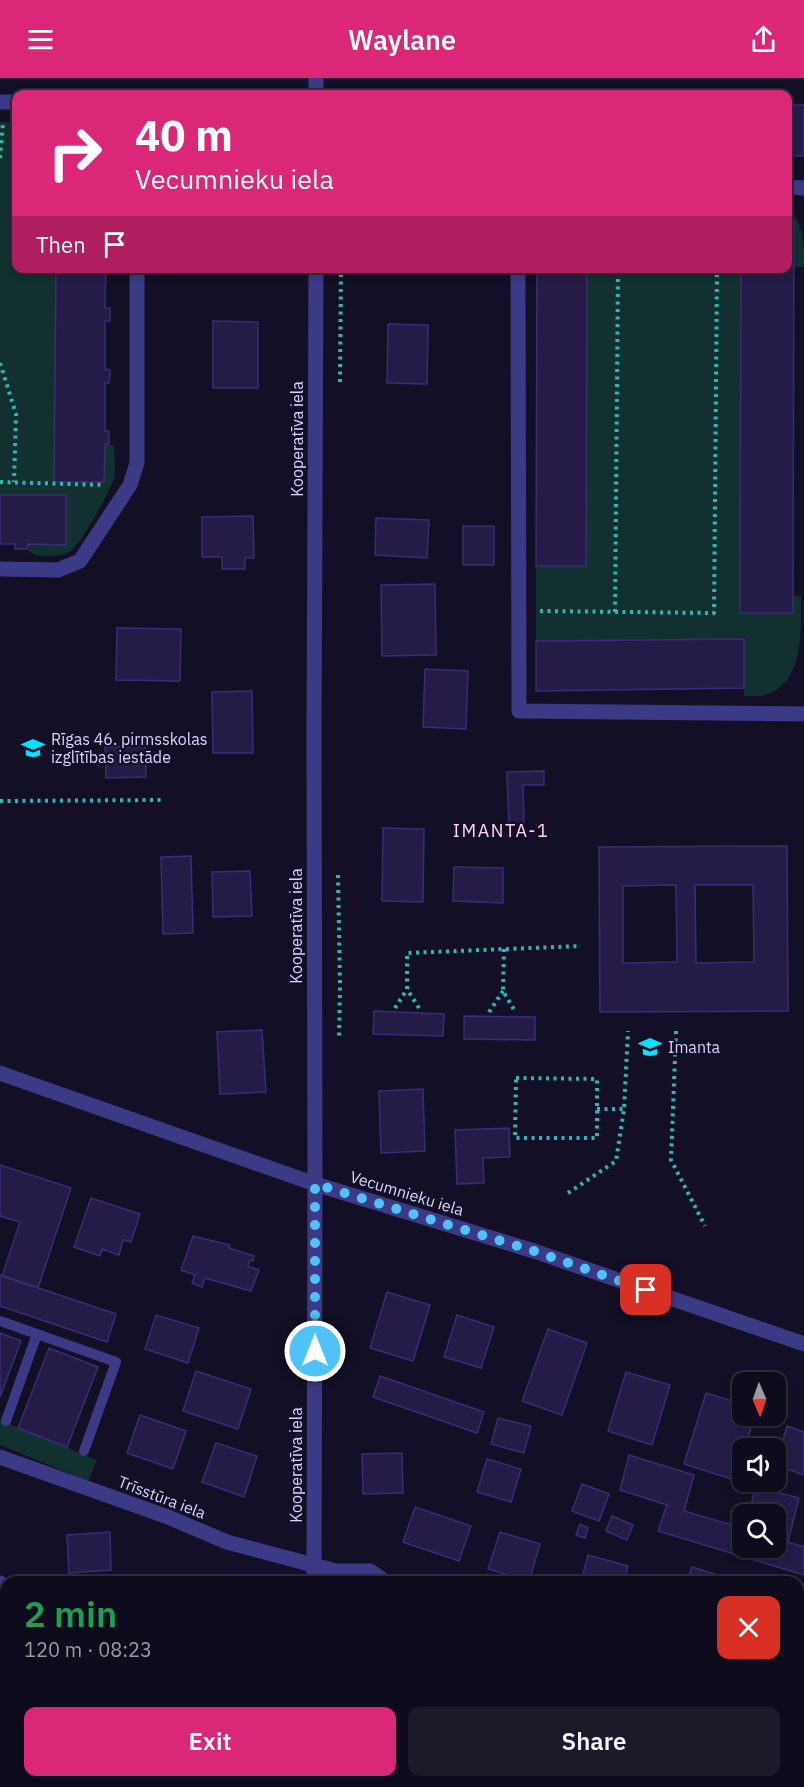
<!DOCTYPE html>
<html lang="en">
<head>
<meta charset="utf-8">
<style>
	:root { --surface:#0e0b1c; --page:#1c1929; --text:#f1f3f6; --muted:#9b9ba3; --line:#2e2b3b; --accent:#db2777 }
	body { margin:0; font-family:"IBM Plex Sans",sans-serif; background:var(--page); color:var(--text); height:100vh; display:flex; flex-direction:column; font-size:22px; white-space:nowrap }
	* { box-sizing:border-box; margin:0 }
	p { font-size:20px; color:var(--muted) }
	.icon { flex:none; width:33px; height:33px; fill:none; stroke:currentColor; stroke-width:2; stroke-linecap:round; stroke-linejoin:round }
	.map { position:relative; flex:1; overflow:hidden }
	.side { position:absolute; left:0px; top:1498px; width:804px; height:212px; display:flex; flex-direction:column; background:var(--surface); border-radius:18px 18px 0 0; box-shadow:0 3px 9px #0003,0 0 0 2px var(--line) }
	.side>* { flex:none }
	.hud { position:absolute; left:12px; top:12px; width:780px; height:183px; border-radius:12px; box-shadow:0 3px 9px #0003,0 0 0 2px var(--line); background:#db2777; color:#fff; overflow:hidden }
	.needle { width:39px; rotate:178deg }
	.buttons { position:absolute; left:732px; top:1294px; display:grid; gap:12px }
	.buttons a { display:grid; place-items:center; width:54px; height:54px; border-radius:12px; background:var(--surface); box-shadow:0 3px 9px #0003,0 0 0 2px var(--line); font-size:30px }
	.pin { position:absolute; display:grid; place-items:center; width:51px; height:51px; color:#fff; margin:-26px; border-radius:12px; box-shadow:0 3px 9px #0006 }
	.me { position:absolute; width:66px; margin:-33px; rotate:0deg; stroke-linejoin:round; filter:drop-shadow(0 0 4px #0008) }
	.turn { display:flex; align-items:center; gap:21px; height:126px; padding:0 24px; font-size:27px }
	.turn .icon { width:78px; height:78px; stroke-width:2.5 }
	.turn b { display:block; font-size:42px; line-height:51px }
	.then { display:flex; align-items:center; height:57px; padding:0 24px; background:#0003; gap:12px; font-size:22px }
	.round { display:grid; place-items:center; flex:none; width:63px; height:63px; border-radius:12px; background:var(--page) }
	.headline { display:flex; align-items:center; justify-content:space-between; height:102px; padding:0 24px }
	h1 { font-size:36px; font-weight:600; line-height:45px; color:#1e9e55 }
	.action { display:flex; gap:12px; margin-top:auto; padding:12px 24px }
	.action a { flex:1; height:69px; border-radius:12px; background:var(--accent); color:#fff; font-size:24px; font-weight:600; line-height:69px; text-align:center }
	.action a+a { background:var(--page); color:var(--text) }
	header { display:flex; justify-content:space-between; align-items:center; height:78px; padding:0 24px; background:var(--accent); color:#fff; font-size:27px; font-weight:600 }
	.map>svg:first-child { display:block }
	.green { fill:#12302f }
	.building { fill:#241b47; stroke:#3b2d73; stroke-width:1.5; fill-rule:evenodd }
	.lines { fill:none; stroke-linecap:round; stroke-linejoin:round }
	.path { stroke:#2fb8b0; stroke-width:4; stroke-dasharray:3 4.5; stroke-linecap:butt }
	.lane { stroke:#3d3a85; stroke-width:10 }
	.street { stroke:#3d3a85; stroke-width:15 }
	.route { stroke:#4fc3f7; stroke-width:10; stroke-dasharray:0 18 }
	.labels { text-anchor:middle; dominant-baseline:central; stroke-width:4.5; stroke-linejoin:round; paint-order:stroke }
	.street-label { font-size:16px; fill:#d9d4ff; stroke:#130f26 }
	.poi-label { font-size:16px; fill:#d9d4ff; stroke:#130f26; text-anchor:start }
	.neighbourhood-label { font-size:18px; letter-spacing:1.5px; fill:#ffd6f0; stroke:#130f26 }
</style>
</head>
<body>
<header><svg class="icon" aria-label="menu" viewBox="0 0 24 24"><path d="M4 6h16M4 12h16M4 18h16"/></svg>Waylane<svg class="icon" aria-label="share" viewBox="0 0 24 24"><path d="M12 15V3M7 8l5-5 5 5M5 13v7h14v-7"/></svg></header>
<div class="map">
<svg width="804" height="1709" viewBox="0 0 804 1709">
	<rect width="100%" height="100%" fill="#130f26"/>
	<path class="green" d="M0,44H16V190L56,191L54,404H104L105,366L114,367C114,377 116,390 114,400C110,414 82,464 71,473C65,478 56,477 48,478C40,478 33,478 27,471L28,466H66V417H0Z
		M788,128C804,148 804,163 804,189H794V145L788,144Z
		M587,191H741L793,535V517L801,518C801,552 804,603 768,616C761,619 752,618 744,618V561L536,563V488H586Z
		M0,1342L97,1382L88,1403L0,1367Z"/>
	<path class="building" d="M788,27H804V78H788Z
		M788,144H794L793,535H740L741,190H788Z
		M56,190H106L105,230H110V243H105V291L110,292V298L109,305H105V353H109V366H105L104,404H54Z
		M537,190H587L586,488H536Z
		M213,243L258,244V310H213Z
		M388,246L428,247L427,306L387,305Z
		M0,417H66V467L28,466L27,471H15V466H0Z
		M253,438L254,480H245V491H222V479H202V439Z
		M376,440L429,442L427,480L375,477Z
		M463,448H494V487H463Z
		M435,506L436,577L382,578L381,507Z
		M117,550L181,551L180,603L116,602Z
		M744,561V610L536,613V563Z
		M425,591L468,593L466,651L423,649Z
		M252,613L253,675H213L212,614Z
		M145,668L146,699L106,700L105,669Z
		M544,693V707H523L524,747H509L507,694Z
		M383,750L424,751L423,824L382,823Z
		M787,768L788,933L600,934L599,769ZM676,807L677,884L623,885V808ZM695,807H753L754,884L696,885Z
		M191,778L193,855L163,856L161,779Z
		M454,789L503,790V825L453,823Z
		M250,793L252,838L213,839L212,794Z
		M374,933L444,936L443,958L373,956Z
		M464,938L535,939V962L464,961Z
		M262,952L266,1014L220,1016L217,954Z
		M423,1011L425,1073L381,1075L379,1013Z
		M509,1050L510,1079L483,1080L484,1105L457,1106L455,1052Z
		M0,1087L71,1110L38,1210L2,1198L20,1144L0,1138Z
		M91,1120L140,1136L131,1164L123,1162L119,1177L102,1171L100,1178L74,1169Z
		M193,1158L230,1167L229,1170L254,1178L253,1183L250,1182L248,1188L259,1192L251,1213L205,1200L202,1209L192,1205L195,1197L181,1192Z
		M0,1197L116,1236L107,1264L0,1228Z
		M387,1214L430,1227L413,1283L370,1270Z
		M156,1237L199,1250L188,1285L145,1271Z
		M457,1237L494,1249L481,1290L444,1279Z
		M548,1251L587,1265L562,1337L522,1323Z
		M0,1255L21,1263L0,1319Z
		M49,1270L98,1289L67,1369L18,1350Z
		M196,1293L251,1311L238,1351L183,1333Z
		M626,1294L670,1307L652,1367L608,1353Z
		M380,1298L484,1334L477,1355L373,1319Z
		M706,1315L742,1326V1338H755L744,1371H742V1377L735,1402L684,1386Z
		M140,1337L186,1353L173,1391L127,1375Z
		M498,1340L531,1348L524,1375L491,1366Z
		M787,1348L804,1354V1397L776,1387Z
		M216,1365L257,1378L244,1419L202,1404Z
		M402,1375L403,1415L363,1416L362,1376Z
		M629,1377L694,1397L684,1433L742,1450V1470H776V1437H748L756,1409L799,1420L788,1464L804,1469V1497L658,1453L667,1427L620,1412Z
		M487,1381L521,1391L511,1424L477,1414Z
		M582,1406L609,1416L599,1443L572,1433Z
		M415,1429L471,1448L459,1483L403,1464Z
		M612,1438L633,1447L627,1462L606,1453Z
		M580,1446L588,1450L585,1460L576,1457Z
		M110,1454L111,1492L69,1495L67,1457Z
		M500,1454L540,1466L529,1503L488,1491Z
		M588,1477L628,1488L624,1504H581Z
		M692,1489L741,1504H687Z
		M798,1685H804V1709H798Z
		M360,1704H418V1709H360Z
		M448,1704H471V1709H448Z
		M488,1704H536L537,1709H488Z
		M665,1704H709V1709H665Z
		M769,1704H797L798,1709H769Z"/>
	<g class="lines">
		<path class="path" d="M343,14V16
			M0,80L3,45
			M0,285L16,336L14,404
			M340,304L341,190
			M0,404L105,407
			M540,533L714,535L717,190
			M615,534L618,190
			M0,723L161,722
			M338,797L340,908L339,961
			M504,871L503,913L516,935
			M395,930L407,911
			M419,930L407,911V875L581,868
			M489,934L503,913
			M676,953L671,1082L705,1148
			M516,1000L597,1001V1060H515Z
			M597,1031H624
			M568,1115L616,1083L624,1031L628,953
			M283,1709L284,1704"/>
		<path class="lane" d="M0,1243L116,1284L84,1373
			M6,1343L37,1256"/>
		<path class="street" d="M316,0V16
			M0,24H16
			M788,109L804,110
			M518,190L519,633L804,636
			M0,491L58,492L80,483L130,407L137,385V190
			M0,995L315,1106L534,1173L804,1266
			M0,1379L168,1439L227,1464L336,1493H370L386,1504
			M314,1504L315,1106L314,657L316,190
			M0,1505L6,1535
			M798,1637H804
			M25,1704V1709
			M314,1709L315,1704"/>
	</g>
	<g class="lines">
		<path class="route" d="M315,1273V1106L534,1173L646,1212"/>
	</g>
	<defs>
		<g id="school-bare" transform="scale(1.8)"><path d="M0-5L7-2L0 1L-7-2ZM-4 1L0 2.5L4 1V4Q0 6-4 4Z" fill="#00e5ff" stroke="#130f26" stroke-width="2.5" paint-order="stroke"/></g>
	</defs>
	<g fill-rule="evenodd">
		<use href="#school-bare" x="33" y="670"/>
		<use href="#school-bare" x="650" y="969"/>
	</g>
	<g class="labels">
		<g class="street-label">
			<text transform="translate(297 361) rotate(-90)">Kooperatīva iela</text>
			<text transform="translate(296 848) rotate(-90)">Kooperatīva iela</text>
			<text transform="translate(407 1115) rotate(17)">Vecumnieku iela</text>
			<text transform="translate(296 1387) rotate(-90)">Kooperatīva iela</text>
			<text transform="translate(162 1419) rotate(21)">Trīsstūra iela</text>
		</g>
		<g class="poi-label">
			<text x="51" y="661">Rīgas 46. pirmsskolas<tspan x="51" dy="18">izglītības iestāde</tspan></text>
			<text x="668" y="969">Imanta</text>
		</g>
		<g class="neighbourhood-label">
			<text x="501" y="752">IMANTA-1</text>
		</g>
	</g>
</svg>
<div class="buttons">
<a><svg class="needle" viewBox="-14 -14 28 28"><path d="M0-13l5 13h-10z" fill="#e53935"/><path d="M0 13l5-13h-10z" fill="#9b9ba3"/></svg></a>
<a><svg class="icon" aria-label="sound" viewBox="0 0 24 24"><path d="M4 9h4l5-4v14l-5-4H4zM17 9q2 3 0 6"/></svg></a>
<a><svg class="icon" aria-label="search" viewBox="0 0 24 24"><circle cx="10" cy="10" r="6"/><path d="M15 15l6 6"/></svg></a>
</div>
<div class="pin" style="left:646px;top:1212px;background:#d93025"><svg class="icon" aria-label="arrive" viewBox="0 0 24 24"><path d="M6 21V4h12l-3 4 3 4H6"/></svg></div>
<svg class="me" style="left:315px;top:1273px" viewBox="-20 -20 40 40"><circle r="17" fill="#4fc3f7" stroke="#fff" stroke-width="3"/><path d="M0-11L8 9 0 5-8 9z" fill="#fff"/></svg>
<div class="hud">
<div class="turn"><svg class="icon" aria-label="right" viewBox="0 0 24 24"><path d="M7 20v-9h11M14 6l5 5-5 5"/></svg><div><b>40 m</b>Vecumnieku iela</div></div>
<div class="then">Then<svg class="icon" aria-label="arrive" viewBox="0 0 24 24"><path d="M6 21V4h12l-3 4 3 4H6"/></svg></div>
</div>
<section class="side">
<div class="headline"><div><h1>2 min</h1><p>120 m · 08:23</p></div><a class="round" style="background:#d93025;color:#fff"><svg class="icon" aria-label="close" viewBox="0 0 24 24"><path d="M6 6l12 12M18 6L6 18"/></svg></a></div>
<div class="action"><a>Exit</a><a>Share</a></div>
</section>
</div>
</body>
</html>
